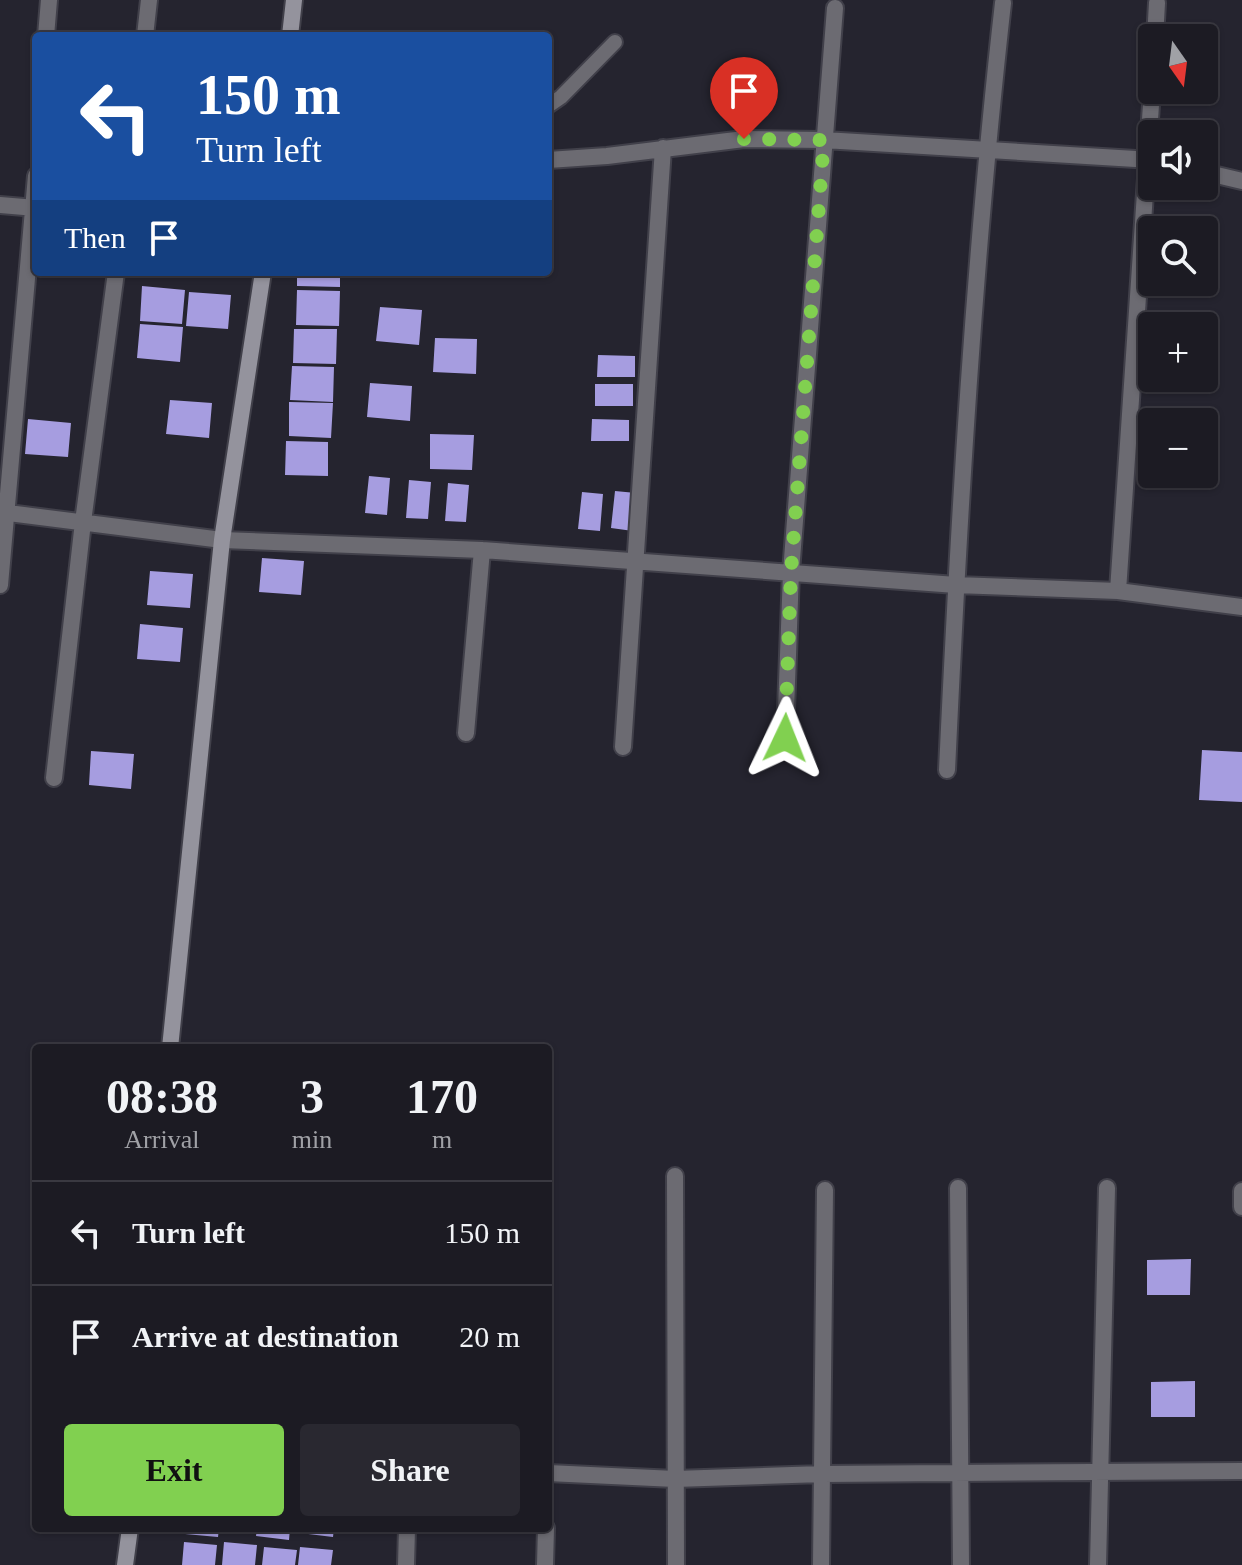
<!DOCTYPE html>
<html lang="en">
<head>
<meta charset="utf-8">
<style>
	:root { --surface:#1c1b23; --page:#292830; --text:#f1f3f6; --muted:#a0a1a6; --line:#3a3941; --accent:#81d050 }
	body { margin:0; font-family:"Times New Roman",serif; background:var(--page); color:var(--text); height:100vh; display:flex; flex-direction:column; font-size:30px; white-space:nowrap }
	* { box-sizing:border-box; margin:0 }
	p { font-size:26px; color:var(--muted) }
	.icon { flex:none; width:44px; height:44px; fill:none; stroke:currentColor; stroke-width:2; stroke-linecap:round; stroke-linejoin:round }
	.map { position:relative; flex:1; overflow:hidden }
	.details { position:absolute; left:32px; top:1044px; width:520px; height:488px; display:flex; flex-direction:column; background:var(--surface); border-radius:8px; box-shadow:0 2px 6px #0004,0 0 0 2px var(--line) }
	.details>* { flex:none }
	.top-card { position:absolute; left:32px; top:32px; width:520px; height:244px; border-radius:8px; box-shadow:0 2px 6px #0004,0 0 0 2px var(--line); background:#1a4fa0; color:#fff; overflow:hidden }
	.needle { width:52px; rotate:166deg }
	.tools { position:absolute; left:1138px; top:24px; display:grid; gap:16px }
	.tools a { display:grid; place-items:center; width:80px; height:80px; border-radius:8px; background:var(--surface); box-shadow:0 2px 6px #0004,0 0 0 2px var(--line); font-size:40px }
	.pin { position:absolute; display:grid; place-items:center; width:68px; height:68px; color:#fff; margin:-82px -34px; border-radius:50% 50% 50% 0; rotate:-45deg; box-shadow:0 0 8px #0007 }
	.pin .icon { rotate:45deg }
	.me { position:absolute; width:88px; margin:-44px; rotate:2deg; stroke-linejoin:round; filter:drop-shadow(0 0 6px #0008) }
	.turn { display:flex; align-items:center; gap:28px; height:168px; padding:0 32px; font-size:36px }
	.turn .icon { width:104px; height:104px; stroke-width:2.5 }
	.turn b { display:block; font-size:56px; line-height:68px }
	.then { display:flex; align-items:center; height:76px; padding:0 32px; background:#0003; gap:16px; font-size:30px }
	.eta { display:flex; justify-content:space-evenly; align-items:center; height:136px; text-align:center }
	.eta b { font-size:48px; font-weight:800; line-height:56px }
	.button { display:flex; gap:16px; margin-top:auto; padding:16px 32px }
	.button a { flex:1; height:92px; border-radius:8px; background:var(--accent); color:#111; font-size:32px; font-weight:800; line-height:92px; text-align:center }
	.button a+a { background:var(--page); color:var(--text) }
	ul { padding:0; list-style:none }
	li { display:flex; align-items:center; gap:24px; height:104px; padding:0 32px; border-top:2px solid var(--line) }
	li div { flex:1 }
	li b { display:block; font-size:30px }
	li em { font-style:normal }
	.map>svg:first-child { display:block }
	.building { fill:#a69de0 }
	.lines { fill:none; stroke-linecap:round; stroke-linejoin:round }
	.lane-casing { stroke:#41404a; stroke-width:18 }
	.street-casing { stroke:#41404a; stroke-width:20 }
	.secondary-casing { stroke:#41404a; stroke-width:20 }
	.lane { stroke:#6c6b72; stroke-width:14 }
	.street { stroke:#6c6b72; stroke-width:16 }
	.secondary { stroke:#94939d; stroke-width:16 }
	.route { stroke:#81d050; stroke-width:14; stroke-dasharray:0 25.2 }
</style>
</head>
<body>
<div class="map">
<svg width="1242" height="1565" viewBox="0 0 1242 1565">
	<rect width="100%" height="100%" fill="#25242f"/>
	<path class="building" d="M297,272H340V287L297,286Z
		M142,286L185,290L182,324L140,321Z
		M297,290L340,291L339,326L296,325Z
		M189,292L231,295L228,329L186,326Z
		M380,307L422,310L419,345L376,341Z
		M140,324L183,327L180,362L137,358Z
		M294,329H337L336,364L293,363Z
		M435,338L477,339L476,374L433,372Z
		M598,355L635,356V377H597Z
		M292,366L334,367L333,402L290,400Z
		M370,383L412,386L410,421L367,417Z
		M595,384H633V406H595Z
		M170,400L212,403L209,438L166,434Z
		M289,402L333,403L331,438L289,436Z
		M28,419L71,423L68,457L25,454Z
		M592,419L629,420V441H591Z
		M430,434L474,435L472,470L430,469Z
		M286,441L328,442V476L285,475Z
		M369,476L390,478L387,515L365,513Z
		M409,480L431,482L428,519L406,518Z
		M448,483L469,485L466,522L445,521Z
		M615,491L636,493L633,531L611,528Z
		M582,492L603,494L600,531L578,529Z
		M262,558L304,561L301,595L259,592Z
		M150,571L193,574L190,608L147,605Z
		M140,624L183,628L180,662L137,659Z
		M1202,750L1242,752V802L1199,800Z
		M91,751L134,754L131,789L89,785Z
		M1191,1259L1190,1295H1147V1260Z
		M1195,1381V1417H1151V1382Z
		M186,1528H219L218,1537L185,1534Z
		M257,1528H290L289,1540L256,1536Z
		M300,1528H334L333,1537L300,1533Z
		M184,1542L217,1545L215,1565H182Z
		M224,1542L257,1545L255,1565H222Z
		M264,1547L297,1550L295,1565H262Z
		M300,1547L333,1550L331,1565H298Z"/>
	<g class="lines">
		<g class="lane-casing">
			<path id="lane" d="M548,106L561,97L615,42"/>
		</g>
		<g class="street-casing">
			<path id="street" d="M46,36L49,0
				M145,36L149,0
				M1155,38L1157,3
				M548,160L607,156L744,139L824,140L1152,160
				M1204,172L1242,181
				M0,205L36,208
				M0,512L222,540L482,550L956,585L1118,591L1242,607
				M0,585L36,176
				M1118,591L1152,90
				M466,733L482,550
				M785,738L791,572L835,8
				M623,747L663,148
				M947,770C959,514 974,258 1003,3
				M54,778L83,522L116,272
				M675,1176L676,1565
				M958,1188L961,1565
				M1242,1191V1207
				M548,1473L675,1479L822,1474L1242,1471
				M406,1565L407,1528
				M545,1565L546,1528
				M821,1565L825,1190
				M1098,1565L1107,1188"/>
		</g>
		<g class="secondary-casing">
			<path id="secondary" d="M290,36L294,0
				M170,1048L222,540L263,272
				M125,1565L130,1528"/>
		</g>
		<use href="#lane" class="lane"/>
		<use href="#street" class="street"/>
		<use href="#secondary" class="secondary"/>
	</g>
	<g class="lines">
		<path class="route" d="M744,139L824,140L791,572L785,738"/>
	</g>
</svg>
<div class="tools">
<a><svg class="needle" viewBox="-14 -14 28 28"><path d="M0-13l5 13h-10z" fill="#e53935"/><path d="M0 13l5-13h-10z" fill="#a0a1a6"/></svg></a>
<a><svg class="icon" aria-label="sound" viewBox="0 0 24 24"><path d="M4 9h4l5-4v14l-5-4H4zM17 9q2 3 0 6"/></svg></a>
<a><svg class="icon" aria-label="search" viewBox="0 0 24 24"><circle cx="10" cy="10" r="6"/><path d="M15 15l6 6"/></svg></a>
<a>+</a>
<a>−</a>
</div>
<div class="pin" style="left:744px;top:139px;background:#d93025"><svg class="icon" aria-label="arrive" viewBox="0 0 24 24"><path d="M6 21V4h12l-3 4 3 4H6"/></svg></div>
<svg class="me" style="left:785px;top:738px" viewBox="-20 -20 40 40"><path d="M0-17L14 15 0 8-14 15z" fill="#81d050" stroke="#fff" stroke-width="4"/></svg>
<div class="top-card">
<div class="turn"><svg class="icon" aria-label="left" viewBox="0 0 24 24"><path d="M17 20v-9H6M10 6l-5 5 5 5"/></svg><div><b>150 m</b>Turn left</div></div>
<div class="then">Then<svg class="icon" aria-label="arrive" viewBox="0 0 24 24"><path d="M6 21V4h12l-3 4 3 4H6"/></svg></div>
</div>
<section class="details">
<div class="eta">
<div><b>08:38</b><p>Arrival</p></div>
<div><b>3</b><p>min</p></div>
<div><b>170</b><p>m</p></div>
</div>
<ul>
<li><svg class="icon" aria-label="left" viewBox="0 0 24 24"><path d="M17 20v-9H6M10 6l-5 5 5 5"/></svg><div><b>Turn left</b></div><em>150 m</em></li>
<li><svg class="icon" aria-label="arrive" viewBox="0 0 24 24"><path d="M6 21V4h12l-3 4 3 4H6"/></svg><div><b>Arrive at destination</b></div><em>20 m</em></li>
</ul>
<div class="button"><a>Exit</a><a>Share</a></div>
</section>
</div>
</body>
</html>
